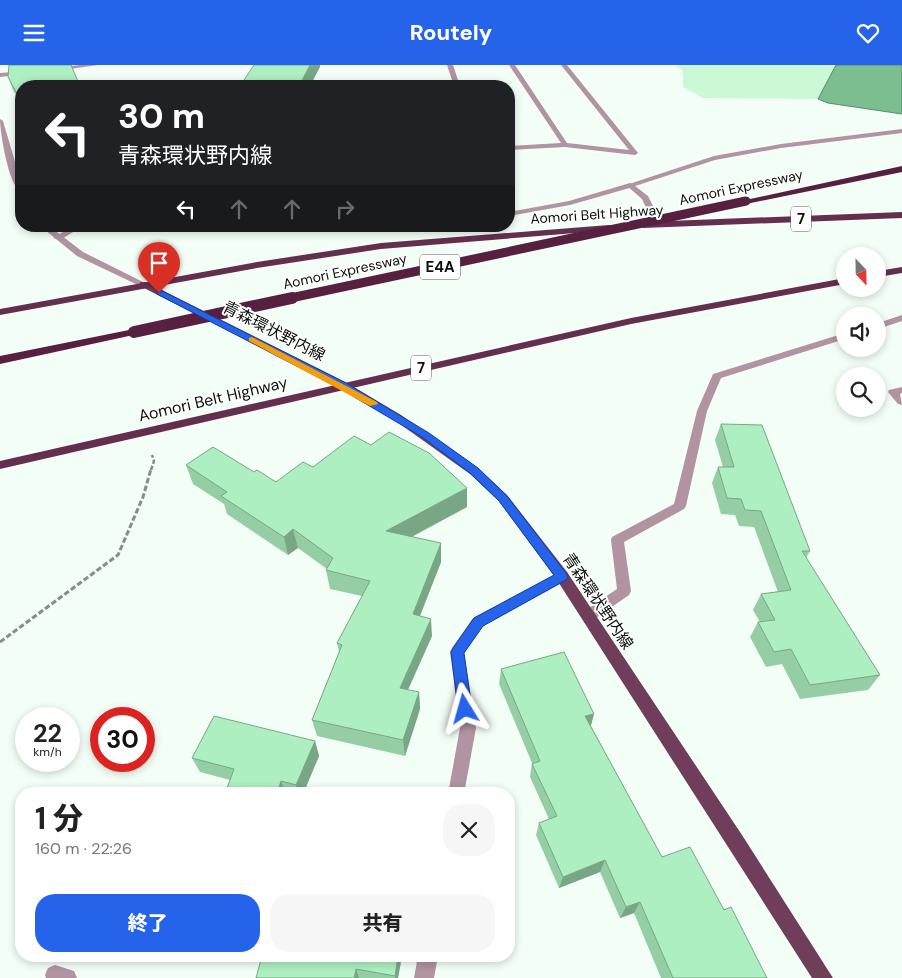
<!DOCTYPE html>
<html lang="ja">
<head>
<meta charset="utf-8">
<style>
	:root { --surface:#fff; --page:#f6f6f6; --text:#222; --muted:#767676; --accent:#2563eb }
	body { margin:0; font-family:"DM Sans","Noto Sans JP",sans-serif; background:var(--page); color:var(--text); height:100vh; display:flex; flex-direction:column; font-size:19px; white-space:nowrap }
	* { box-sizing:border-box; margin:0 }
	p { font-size:16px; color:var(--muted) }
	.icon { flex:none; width:28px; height:28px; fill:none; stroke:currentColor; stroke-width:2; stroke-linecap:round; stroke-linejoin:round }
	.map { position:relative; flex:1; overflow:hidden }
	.details { position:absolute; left:15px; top:722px; width:500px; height:175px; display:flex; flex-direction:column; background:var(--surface); border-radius:20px; box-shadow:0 2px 8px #0003 }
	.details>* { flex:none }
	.top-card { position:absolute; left:15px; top:15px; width:500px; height:152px; border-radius:20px; box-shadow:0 2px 8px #0003; background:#202124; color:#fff; overflow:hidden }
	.needle { width:32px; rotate:158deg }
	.controls { position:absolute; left:836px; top:182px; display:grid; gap:10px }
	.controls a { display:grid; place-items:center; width:50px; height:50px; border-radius:50%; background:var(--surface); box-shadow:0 2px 8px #0003; font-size:25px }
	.speed { position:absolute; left:15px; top:642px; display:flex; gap:10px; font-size:25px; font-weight:700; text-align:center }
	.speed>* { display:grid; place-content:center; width:65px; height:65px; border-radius:50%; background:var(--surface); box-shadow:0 2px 8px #0003; line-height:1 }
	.speed small { font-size:12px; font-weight:400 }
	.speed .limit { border:8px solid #d22; background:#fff; color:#111 }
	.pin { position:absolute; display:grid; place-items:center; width:42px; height:42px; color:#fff; margin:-51px -21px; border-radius:50% 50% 50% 0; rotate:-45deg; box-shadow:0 0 5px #0007 }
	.pin .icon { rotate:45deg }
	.me { position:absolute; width:55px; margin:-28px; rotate:352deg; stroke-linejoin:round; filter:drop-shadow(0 0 4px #0008) }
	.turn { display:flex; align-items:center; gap:18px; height:105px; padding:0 20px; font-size:22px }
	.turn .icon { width:65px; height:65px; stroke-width:2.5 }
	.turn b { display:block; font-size:35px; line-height:42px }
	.lanes { display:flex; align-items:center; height:48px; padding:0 20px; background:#0003; justify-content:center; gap:25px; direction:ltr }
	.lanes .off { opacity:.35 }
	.round { display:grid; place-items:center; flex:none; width:52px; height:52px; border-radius:20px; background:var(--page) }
	.overview { display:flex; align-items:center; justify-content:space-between; height:85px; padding:0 20px }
	h1 { font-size:30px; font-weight:800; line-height:38px }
	.button { display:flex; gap:10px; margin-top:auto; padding:10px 20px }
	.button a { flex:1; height:58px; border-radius:20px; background:var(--accent); color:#fff; font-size:20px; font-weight:800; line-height:58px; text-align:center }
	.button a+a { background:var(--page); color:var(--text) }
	header { display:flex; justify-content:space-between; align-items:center; height:65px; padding:0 20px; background:var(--accent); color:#fff; font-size:22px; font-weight:800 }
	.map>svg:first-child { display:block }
	.green { fill:#cbf9d7 }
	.water { fill:#7dbe91; stroke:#5a8a68 }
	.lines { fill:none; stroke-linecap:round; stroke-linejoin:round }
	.path-far1 { stroke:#858e87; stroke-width:2.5; stroke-dasharray:4.5 2; stroke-linecap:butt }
	.path { stroke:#858e87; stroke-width:3; stroke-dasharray:5.5 2.5; stroke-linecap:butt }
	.service { fill:#b193a2; fill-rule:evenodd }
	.minor { fill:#b193a2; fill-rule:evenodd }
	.tertiary { fill:#b193a2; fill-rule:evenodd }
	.primary { fill:#703e5a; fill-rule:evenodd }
	.trunk { fill:#642f4e; fill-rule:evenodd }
	.motorway { fill:#572041; fill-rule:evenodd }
	.motorway-bridge-far1 { stroke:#572041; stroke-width:9 }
	.motorway-bridge { stroke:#572041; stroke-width:12 }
	.wall { fill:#95cea5 }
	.shaded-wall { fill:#79a786 }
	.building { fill:#adefc0; stroke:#79a786 }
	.route { fill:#2563eb; stroke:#184099 }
	.slow { fill:#f59e0b }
	.labels { text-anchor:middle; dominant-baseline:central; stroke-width:4; stroke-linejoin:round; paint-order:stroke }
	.far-street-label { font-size:14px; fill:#090f0a; stroke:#fff }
	.shield { fill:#fff; stroke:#535754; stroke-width:1 }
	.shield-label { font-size:15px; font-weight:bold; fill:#090f0a }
	.street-label { font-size:16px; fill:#090f0a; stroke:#fff }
</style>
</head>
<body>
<header><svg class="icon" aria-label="menu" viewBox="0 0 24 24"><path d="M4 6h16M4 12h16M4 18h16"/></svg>Routely<svg class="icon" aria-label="heart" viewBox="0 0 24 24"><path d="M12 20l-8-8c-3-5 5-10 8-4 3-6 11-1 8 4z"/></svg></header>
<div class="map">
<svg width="902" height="913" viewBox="0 0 902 913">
	<rect width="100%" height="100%" fill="#f3fef6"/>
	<path class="green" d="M676,0H836L818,34L703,33L683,22V6Z"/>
	<path class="water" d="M836,0H902V49L828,38L818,34Z"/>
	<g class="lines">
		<path class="path-far1" d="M151,405L154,396L152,390"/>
		<path class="path" d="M0,577L118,490L143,432L151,404"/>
		<path class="service" d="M79,0H98L55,6L52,4Z
			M447,0H453L460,21H454Z
			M509,0H515L567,78L629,85L561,0H567L638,88L635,90L565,82L509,85V81L561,78Z
			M27,6L25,9L0,12V8Z
			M630,118L634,120L633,122L570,140L509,151V147L569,136Z
			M73,161H83L60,175L53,173Z
			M902,250V256L878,264V258Z
			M845,268V274L721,313L707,346L686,441L684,444L624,477L631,526L629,530L593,555L588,557L583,555L581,551L583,547L617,524L611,475L612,472L674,439L697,346L713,309Z
			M55,900L74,906L77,913H46L45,910L48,903Z"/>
		<path class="minor" d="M902,64V68L781,83L715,95L635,121L648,131L662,159L658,161L654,159L642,134L626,120L714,91L781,79Z
			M902,322V328L900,329L902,340L898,339L888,327L889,325Z
			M562,506L567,507L569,511L567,515L483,561L464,588L476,663L464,729H448L460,663L450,587L452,583L473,553Z
			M418,891H438L434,913H414Z"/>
		<path class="tertiary" d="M0,54L3,56L21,117V127C9,122 0,68 0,54Z
			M40,161H49L83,187L147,219L140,221L77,191Z"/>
		<path class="primary" d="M140,217H146L347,318L401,350L478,403L507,430L567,507L742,770L833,913H812L557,515L499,436L470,409L393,354L339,322L140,221Z"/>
		<path class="trunk" d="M902,147V153L643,163L639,160L643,157Z
			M609,160L612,161V165L381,184L257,203L0,250V244L257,197L381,178Z
			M902,202V208L878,212V206Z
			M845,213V219L631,259L0,404V396L631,253Z"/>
		<path class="motorway" d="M902,101V107L746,139L741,136Z
			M134,264L138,265V269L0,299V291Z"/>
		<path class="motorway-bridge-far1" d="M286,234L746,136"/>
		<path class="motorway-bridge" d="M134,267L292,233"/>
	</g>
	<path class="wall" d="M8,12L21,21V39L13,25Z
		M721,359L810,486L806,493L880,610L868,625L800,634L782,599L766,602L750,572L758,557H760L753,545L761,529L778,527L754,462L739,461L735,450L721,449L712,418L718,402H723L715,375Z
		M186,400L254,407L276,417L313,402L467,442L412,472L441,497L420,551L432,571L408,625L419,627L420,644L405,691L317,671L312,655L339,587L337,578L362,531L330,524L326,505L327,504L298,483L288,490L227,449L224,439L193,419Z
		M501,604L594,649L591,661L662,792L724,845L767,913H661L634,848L620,853L600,807L559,823L536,770L539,758L549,754L530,712L532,698L499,619Z
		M315,676L319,691L303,729H225L230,715L200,707L192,693Z
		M402,891L398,913H256Z"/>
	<path class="shaded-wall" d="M310,0H320V2L310,21H299Z
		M467,423V442L388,484L386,466Z
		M293,464L298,483L288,490L284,472Z
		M441,478V497L414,566L413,549Z
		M431,554L432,571L401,640L400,623Z
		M419,627L420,644L405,691L403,675Z
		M594,649L590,663L585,651Z
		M315,676L319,691L303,729H299L296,720Z
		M281,716L286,729H277Z
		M605,795L600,807L559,823L563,812Z
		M640,837L634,848L620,853L626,842Z
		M398,891H402L398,913H395V911Z
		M356,904L359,913H354Z"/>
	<path class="building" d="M9,0H71L80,21H21V36L8,12Z
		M254,0H310L299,21H240Z
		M721,359L762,360L810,486H802L880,610L810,620L791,584L774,587L758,557L775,555L761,529L791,525L761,446L745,445L741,434L727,433L718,402H734Z
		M389,367L429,388L467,423L386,466L441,478L413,549L431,554L400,623L419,627L403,675L312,655L342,580L337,578L370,516L326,505L333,493L293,464L284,472L221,431L227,427L186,400L213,382L254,407L257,405L276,417L303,397L313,402L354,371L371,380Z
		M564,587L594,649L585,651L662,792L690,782L724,845L731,842L767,913H673L640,837L626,842L605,795L563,812L539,758L557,751L532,699L540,696L501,604Z
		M214,651L315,676L296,720L281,716L277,729H225L234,704L192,693Z
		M262,891H398L395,911L356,904L354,913H256Z"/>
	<path class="route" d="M157,226H162L346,318L429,368L478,403L507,431L566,508L568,511L566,515L483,561L464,588L472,644L470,648L465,650L460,648L458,644L451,587L453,583L474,553L554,510L499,436L470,408L422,372L339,323L157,229Z"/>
	<path class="slow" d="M252,272L377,337L378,339L370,341L249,276V273Z"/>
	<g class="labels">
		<g class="far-street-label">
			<text transform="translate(741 122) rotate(-12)">Aomori Expressway</text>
			<text transform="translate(597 149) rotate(-4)">Aomori Belt Highway</text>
			<text transform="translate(345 206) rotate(-12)">Aomori Expressway</text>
		</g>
		<g class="shield">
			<rect x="791" y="141.5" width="20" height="25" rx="4"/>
			<rect x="420" y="189.5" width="40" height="25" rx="4"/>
			<rect x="411" y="290.5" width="20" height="25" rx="4"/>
		</g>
		<g class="shield-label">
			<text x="801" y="154">7</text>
			<text x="440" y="202">E4A</text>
			<text x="421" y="303">7</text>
		</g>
		<g class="street-label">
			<text transform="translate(274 266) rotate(27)">青森環状野内線</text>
			<text transform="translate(213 334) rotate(-13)">Aomori Belt Highway</text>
			<text transform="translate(598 536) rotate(56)">青森環状野内線</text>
		</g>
	</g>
</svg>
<div class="controls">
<a><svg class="needle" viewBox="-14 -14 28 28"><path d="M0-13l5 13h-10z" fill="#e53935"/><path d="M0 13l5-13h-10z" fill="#767676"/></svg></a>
<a><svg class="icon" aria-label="sound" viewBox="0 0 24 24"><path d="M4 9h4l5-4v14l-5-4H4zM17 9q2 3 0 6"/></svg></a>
<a><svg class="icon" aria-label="search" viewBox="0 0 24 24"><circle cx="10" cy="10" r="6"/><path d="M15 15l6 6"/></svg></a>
</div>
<div class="speed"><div>22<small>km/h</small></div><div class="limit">30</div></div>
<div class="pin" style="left:159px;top:228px;background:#d93025"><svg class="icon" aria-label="arrive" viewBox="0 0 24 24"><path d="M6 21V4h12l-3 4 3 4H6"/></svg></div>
<svg class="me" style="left:465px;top:644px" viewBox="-20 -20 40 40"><path d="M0-17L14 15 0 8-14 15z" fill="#2563eb" stroke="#fff" stroke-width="4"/></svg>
<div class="top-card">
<div class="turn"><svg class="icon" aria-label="left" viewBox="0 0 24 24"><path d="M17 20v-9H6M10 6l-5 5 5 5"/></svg><div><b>30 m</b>青森環状野内線</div></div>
<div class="lanes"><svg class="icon" aria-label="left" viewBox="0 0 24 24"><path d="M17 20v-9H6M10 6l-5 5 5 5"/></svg><svg class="icon off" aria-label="ahead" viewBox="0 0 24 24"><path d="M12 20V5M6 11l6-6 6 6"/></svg><svg class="icon off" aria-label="ahead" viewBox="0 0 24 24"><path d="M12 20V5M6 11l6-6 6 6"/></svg><svg class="icon off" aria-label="right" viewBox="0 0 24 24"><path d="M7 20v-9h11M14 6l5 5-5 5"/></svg></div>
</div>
<section class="details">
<div class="overview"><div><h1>1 分</h1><p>160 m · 22:26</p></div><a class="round"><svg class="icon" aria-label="close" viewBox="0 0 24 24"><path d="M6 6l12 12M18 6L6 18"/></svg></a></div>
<div class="button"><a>終了</a><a>共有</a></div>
</section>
</div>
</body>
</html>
